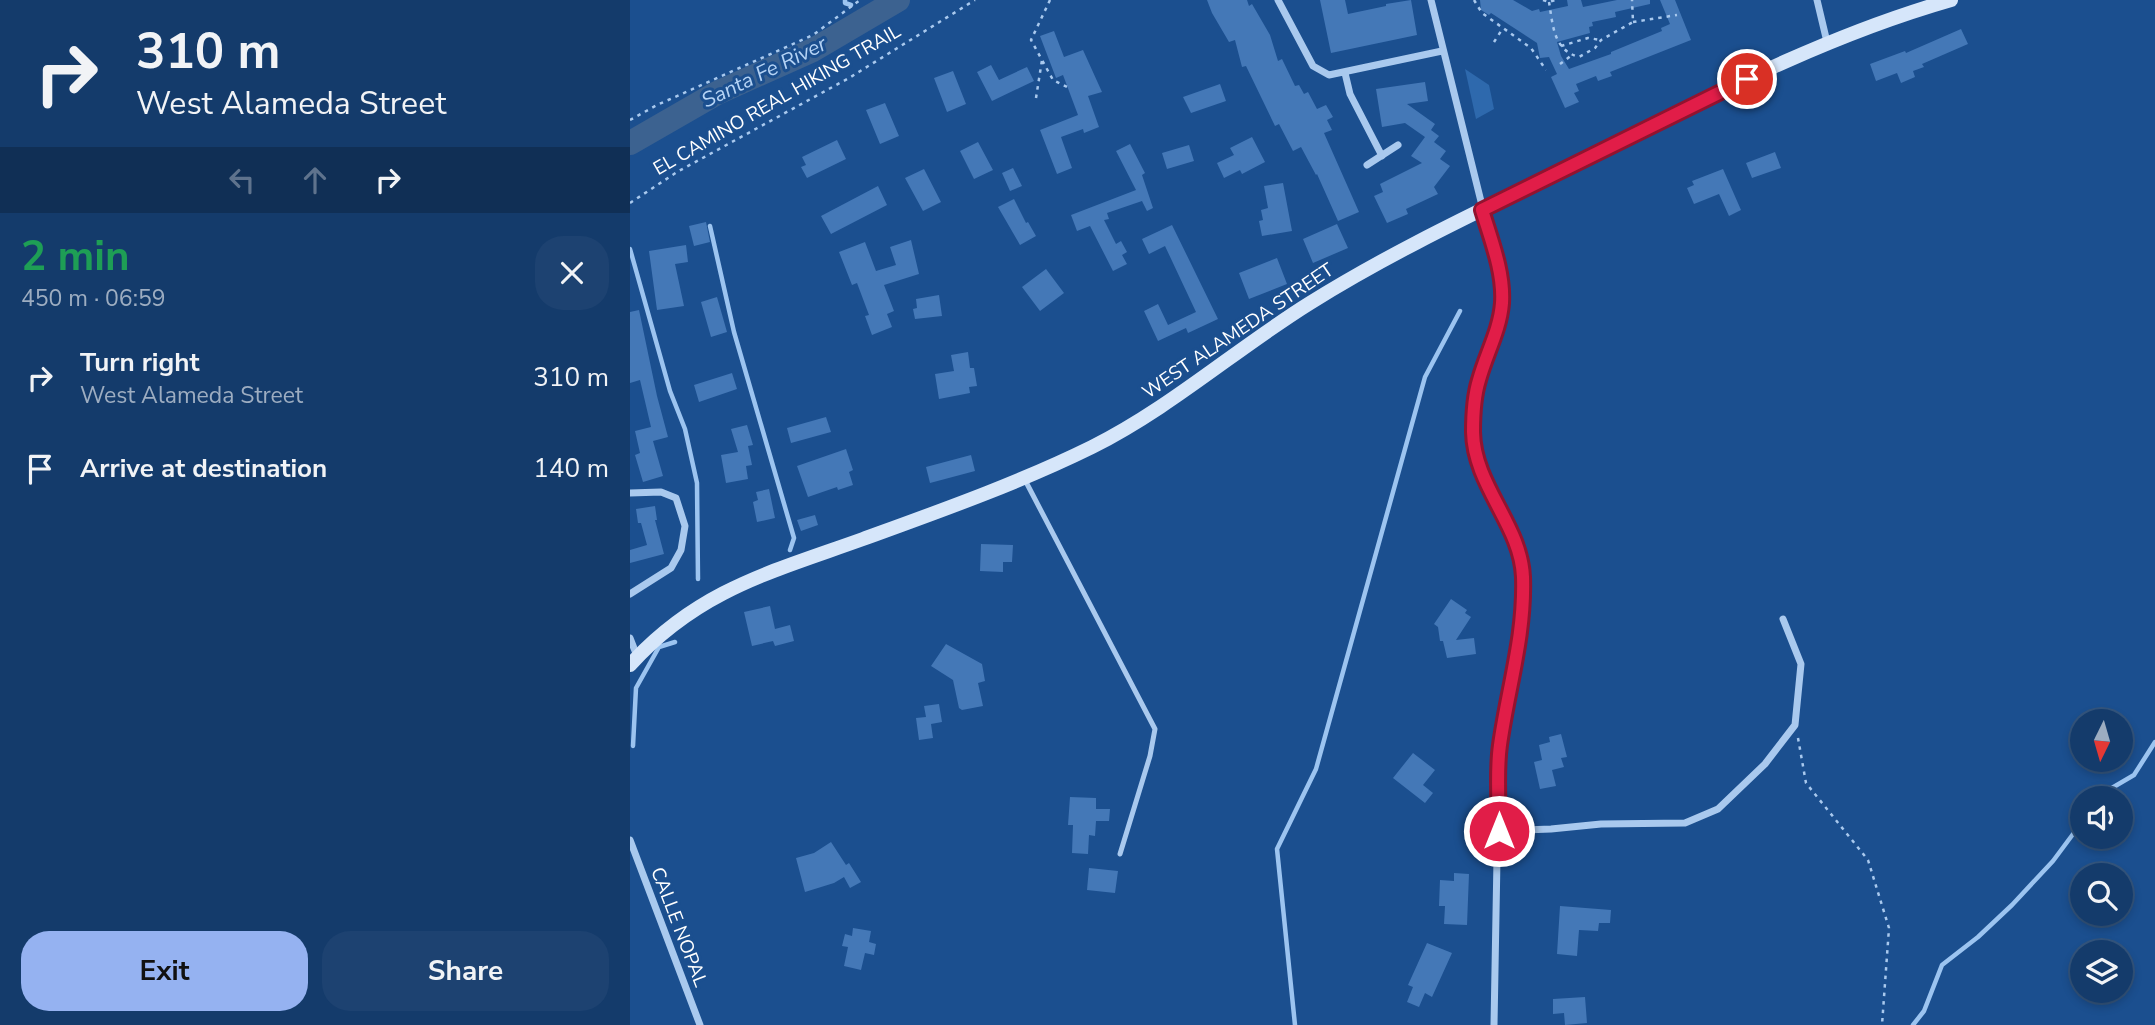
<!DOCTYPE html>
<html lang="en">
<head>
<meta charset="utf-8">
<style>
	:root { --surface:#143b6b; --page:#1d4271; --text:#f1f3f6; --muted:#9dadc1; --line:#33557e; --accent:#95b2f1 }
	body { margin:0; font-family:"Nunito Sans",sans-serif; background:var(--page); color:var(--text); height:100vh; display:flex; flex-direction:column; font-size:26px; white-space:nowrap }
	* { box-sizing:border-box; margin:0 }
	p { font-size:23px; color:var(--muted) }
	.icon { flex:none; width:38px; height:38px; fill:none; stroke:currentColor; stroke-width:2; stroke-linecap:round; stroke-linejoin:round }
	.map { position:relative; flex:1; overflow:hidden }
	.panel { display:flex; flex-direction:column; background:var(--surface); width:630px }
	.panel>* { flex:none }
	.banner { background:#143b6b; color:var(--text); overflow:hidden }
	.needle { width:46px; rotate:185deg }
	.fabs { position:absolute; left:1440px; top:709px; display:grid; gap:14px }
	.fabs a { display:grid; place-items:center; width:63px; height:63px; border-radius:50%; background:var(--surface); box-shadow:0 4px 10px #0003,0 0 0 2px var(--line); font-size:35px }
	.pin { position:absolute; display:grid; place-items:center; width:60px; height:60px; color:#fff; margin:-30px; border:4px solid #fff; border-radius:50%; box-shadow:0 2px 7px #0007 }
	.me { position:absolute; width:77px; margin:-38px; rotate:0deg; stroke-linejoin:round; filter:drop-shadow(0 0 5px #0008) }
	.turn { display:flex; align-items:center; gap:24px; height:147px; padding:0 21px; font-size:32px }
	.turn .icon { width:91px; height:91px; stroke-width:2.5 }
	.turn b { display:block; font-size:49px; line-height:60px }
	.lanes { display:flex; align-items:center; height:66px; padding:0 21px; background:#0003; justify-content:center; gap:35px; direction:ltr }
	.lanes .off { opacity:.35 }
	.round { display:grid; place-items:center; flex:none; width:74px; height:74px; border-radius:28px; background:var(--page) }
	.summary { display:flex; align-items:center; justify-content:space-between; height:119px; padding:0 21px }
	h1 { font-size:42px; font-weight:700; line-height:52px; color:#1e9e55 }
	.cta { display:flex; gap:14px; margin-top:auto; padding:14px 21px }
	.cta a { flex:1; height:80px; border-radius:28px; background:var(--accent); color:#111; font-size:28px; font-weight:700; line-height:80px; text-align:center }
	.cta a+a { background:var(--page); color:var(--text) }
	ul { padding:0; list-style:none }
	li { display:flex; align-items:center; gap:21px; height:91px; padding:0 21px }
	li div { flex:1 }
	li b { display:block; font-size:26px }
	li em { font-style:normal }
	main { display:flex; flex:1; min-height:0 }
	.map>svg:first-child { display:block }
	.green { fill:#2e69ad }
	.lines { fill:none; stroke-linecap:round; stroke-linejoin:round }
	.stream { stroke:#9cc4f0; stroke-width:4.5 }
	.river { stroke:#3c6290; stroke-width:24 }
	.building { fill:#4478b7 }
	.path { stroke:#a9c9ee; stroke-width:2.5; stroke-dasharray:3.5 5; stroke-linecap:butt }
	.lane { stroke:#a9c9ee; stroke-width:5 }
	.street { stroke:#a9c9ee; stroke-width:7 }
	.secondary { stroke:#d6e6fa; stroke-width:14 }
	.route-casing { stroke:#92132f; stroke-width:18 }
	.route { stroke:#e11d48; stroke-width:12 }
	.labels { text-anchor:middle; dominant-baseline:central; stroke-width:6; stroke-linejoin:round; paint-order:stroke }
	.street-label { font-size:19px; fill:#fff; stroke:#1b4f8f }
	.water-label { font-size:21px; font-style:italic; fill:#b5d3f5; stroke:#1b4f8f }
</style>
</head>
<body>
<main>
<section class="panel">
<div class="banner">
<div class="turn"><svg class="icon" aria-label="right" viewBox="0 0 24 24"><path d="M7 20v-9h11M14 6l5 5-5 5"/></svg><div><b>310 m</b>West Alameda Street</div></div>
<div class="lanes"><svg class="icon off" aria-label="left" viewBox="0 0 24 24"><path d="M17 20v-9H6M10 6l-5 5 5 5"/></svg><svg class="icon off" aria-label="ahead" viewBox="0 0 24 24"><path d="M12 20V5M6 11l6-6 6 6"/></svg><svg class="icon" aria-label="right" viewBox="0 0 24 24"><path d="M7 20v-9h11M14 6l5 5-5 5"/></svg></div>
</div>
<div class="summary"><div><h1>2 min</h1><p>450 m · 06:59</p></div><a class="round"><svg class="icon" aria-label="close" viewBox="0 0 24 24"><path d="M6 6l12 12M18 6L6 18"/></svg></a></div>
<ul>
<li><svg class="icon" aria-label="right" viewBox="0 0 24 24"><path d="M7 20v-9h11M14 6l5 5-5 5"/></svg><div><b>Turn right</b><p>West Alameda Street</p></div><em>310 m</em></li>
<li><svg class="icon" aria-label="arrive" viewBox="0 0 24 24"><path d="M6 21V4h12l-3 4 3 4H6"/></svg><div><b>Arrive at destination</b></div><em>140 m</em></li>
</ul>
<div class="cta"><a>Exit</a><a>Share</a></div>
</section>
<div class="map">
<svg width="1525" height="1025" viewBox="0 0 1525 1025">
	<rect width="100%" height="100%" fill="#1b4f8f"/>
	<path class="green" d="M835,69L859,85L864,109L846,119Z"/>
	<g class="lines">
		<path class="stream" d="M215,0V3L221,5
			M80,226L104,332L164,538L160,550
			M0,249L40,391L55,429L67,483L68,579
			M3,746L6,688L29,647L45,642
			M1470,798L1475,792L1504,775L1525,742
			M665,1025L647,849L686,769L795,377L830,311
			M1283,1025L1294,1011L1312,965L1348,937L1382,905L1423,861L1452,822"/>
		<path class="river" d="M0,143L87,93L183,50L268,0"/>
	</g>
	<path class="building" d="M577,0H617L619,6L622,4L640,35L648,61L652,59L665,86L669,85L674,94L678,92L687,109L696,105L703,117L697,120L702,130L694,133L729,212L708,221L687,174L686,175L671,147L663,151L649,124L645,126L616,66L612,67L605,40L599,42L582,13Z
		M690,0H715L718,14L756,6V4L781,0L787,35L701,53Z
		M850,0H883L902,11L909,9L910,12L938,6L937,0H951L953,7L987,0H1020V4L985,12L986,17L962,22L963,26L959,27L960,33L927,42L931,56L939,69L981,54V52L1032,31L1031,28L1040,24L1030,0H1045L1061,40L980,72L982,76L968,81L966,76L946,84L949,91L944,93L949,102L935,108L921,77L927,74L919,57L910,58L907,43L904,41L861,13L859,15L851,10Z
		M1331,29L1338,44L1292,64L1294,67L1283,71L1285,77L1271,83L1267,73L1246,81L1240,64L1275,51L1276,53Z
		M424,31L434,57L453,50L472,92L458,96L469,127L454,133L453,129L431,137L442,168L427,174L410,130L448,115L433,75L426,78L410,36Z
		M361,65L369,80L397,67L404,81L362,101L347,72Z
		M323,71L336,104L317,112L304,78Z
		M795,82L798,101L777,104L805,124L801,130L809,136L804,142L816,151L810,159L820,166L804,187L808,194L776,209L778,214L757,223L744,196L753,192L750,184L792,163L781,156L795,137L775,123L752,127L746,89Z
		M590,84L596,101L561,113L553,97Z
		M255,103L269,136L250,144L236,110Z
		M622,137L635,162L612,174L610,170L594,178L587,163L604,155L600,148Z
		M207,140L216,159L177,178L171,167L176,165L172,157Z
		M348,142L363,170L344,179L330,151Z
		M500,144L515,173L512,175L523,208L517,211L512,201L477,213L479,219L474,220L486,244L491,241L497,252L492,255L497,264L483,271L460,226L447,231L441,215L506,190L486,151Z
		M559,145L564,161L537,169L532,153Z
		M1145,152L1151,168L1122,178L1116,163Z
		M383,168L392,186L380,191L372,173Z
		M294,169L311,202L293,211L275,178Z
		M1093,169L1111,210L1099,216L1089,194L1064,204L1057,188L1064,185L1062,181Z
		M653,183L662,231L632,236L629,221L633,220L631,210L638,208L634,186Z
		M248,186L257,205L201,234L191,216Z
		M384,199L396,223L398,222L406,236L390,245L368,207Z
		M76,222L80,242L64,246L59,226Z
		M707,224L718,248L683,263L673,239Z
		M542,225L588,319L558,333L556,328L528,341L514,311L528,304L538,325L566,312L535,246L519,254L512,239Z
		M281,240L289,274L254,285L264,311L257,314L262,327L242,335L235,316L239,315L227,283L222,285L209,252L235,242L246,271L266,265L260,247Z
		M56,245L58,262L45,264L54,306L27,310L19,251Z
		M647,258L657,284L619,299L609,273Z
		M416,269L434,293L410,311L392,287Z
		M309,295L312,316L285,319L283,309L287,308L286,299Z
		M87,297L97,332L81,337L71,302Z
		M9,310L27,396L38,437L23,441L33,476L13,482L5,455L10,453L5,431L21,427L10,380L0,383V312Z
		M338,352L340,368H344L347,386L339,387L340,393L309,399L305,374L324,371L321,355Z
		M102,373L107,389L69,402L64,385Z
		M196,417L201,432L161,443L157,428Z
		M117,425L123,445L118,446L122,465L116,466L118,479L96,483L91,455L108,452L101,429Z
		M216,449L223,470L219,472L223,485L208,490L207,487L178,497L167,466Z
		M341,455L345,471L300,483L296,467Z
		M139,489L145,518L127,522L123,502L128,500L126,492Z
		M25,506L27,520H25L34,554L0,563V550L17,545L11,523H8L6,509Z
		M185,515L188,525L171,531L167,520Z
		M351,544L383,545L382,562H373V572L350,571Z
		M821,599L837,610L835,613L841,617L826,640L844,638L846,654L817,658L813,641H810L808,627L804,624Z
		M140,606L145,629L160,625L164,641L145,646L143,641L122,646L114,612Z
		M316,644L352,664L355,681L348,683L353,706L332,710L329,708L323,680L301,666Z
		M309,704L312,722L301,724L303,738L289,740L286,718L296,717L294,706Z
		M931,734L937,757L931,758L934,767L922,770L926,786L910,789L904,762L912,760L909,745L920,742L919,737Z
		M783,753L805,770L793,785L803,793L795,803L763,778Z
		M440,797L466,798V809H480L479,821H466L465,836L459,835L458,854L442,853L443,825H438Z
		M201,842L216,865L219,863L231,882L220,888L214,877L204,883L175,892L166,858L184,853Z
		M459,868L488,871L485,893L457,890Z
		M824,873L839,874L837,925L814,924L815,906H809L810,880L824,881Z
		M930,906L981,910L980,923H969L968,931L949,930L947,956L927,954Z
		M223,928L241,931L239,942L246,944L244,955L235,953L231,970L214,966L218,947L212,946L215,934L222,936Z
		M797,943L822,953L802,997L795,993L789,1007L777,1002L783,987L778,985Z
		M955,997L957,1023L935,1025L934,1013L923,1014V999Z"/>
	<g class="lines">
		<path class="path" d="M420,0L401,40L423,80L437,87
			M844,0L852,13L901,48L916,70
			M913,0L919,2L925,0
			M919,2C923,25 923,50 949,57L965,48L971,40L1003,22L1002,0
			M1003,22L1047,15
			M864,42L873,28
			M931,46L958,38L971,40
			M930,64L942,55
			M406,98L412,60
			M0,120L27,105L183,35L230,0
			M0,203L47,172L219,78L345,0
			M1168,738L1176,783L1238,860L1259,928L1252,1025"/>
		<path class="lane" d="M395,480L525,729L520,756L490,854"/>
		<path class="street" d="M648,0L683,66L699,75L812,51
			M801,0L872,286L870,315L865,335L849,379L843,420V440L851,474L888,550L893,574L891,635L869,748L864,1025
			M1187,0L1197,42
			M715,73L720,94L752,156
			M737,165L768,145
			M0,493L31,492L46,498L55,526L51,550L41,568L0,594
			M0,638L7,656
			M869,831L921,829L971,824L1055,823L1088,809L1135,764L1165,725L1171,664L1153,619
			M0,840L70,1025"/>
		<path class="secondary" d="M0,665C68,590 141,572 233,539C310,511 389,483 462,447C540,408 606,349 680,303C771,246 869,202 965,154C1081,96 1195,36 1321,0"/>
	</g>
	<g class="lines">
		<g class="route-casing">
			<path id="route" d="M869,831C869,803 866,773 870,745C878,688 895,636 893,577C891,525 844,486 843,432C843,415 844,396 849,380C856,354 870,330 872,303C874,272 861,240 852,210L1117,79"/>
		</g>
		<use href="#route" class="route"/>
	</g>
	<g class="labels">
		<g class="street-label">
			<text transform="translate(147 100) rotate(-30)">EL CAMINO REAL HIKING TRAIL</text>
			<text transform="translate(608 331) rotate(-34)">WEST ALAMEDA STREET</text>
			<text transform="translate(49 927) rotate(69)">CALLE NOPAL</text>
		</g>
		<g class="water-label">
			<text transform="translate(134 72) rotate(-26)">Santa Fe River</text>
		</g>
	</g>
</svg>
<div class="fabs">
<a><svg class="needle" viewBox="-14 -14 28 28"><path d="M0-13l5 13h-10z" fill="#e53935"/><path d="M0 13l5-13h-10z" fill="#9dadc1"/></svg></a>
<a><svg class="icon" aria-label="sound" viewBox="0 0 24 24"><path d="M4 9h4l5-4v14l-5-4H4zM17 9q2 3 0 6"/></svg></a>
<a><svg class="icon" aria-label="search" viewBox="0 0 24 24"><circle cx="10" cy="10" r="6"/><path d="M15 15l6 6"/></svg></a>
<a><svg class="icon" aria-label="layers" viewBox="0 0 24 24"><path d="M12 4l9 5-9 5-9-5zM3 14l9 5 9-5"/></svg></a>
</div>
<div class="pin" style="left:1117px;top:79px;background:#d93025"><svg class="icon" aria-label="arrive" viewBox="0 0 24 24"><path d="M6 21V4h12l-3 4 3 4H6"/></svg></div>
<svg class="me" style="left:869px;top:831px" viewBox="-20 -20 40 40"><circle r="17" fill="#e11d48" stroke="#fff" stroke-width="3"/><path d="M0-11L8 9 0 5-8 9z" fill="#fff"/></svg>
</div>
</main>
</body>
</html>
